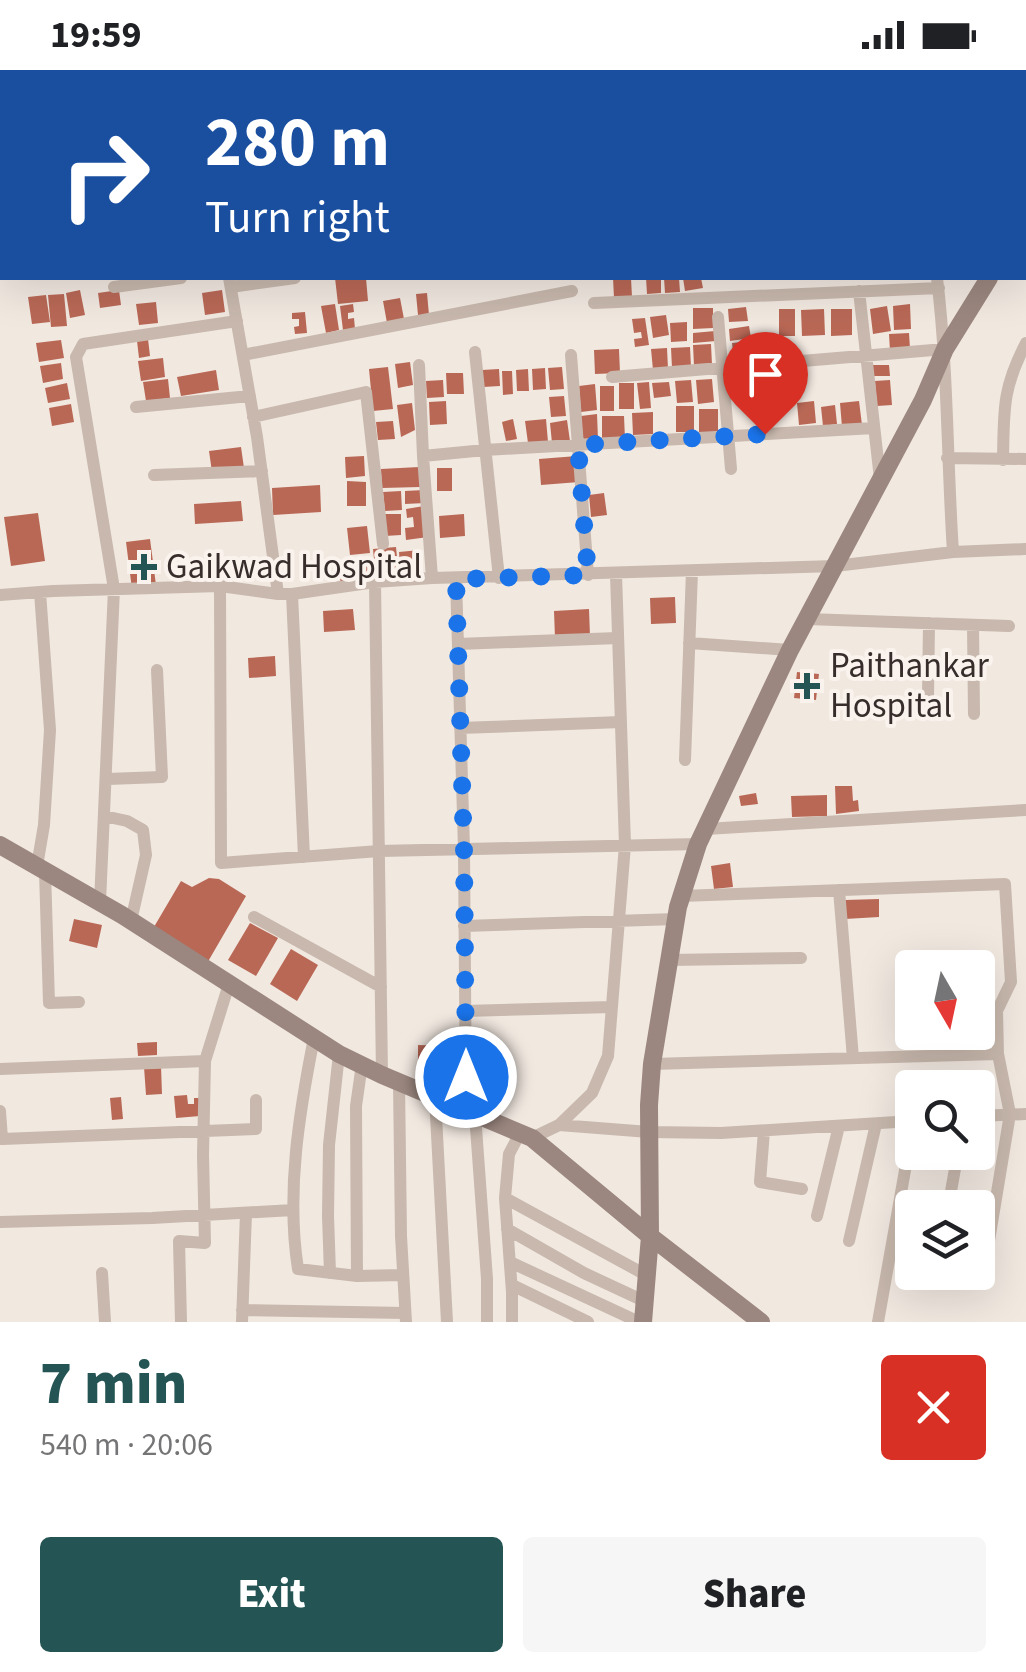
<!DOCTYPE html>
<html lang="en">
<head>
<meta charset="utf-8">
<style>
	:root { --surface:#fff; --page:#f6f6f6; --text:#202124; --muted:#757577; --accent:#255454 }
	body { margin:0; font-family:"Source Sans 3",sans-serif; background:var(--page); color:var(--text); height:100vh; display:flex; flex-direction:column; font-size:38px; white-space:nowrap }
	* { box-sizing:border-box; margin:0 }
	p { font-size:32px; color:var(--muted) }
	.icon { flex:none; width:55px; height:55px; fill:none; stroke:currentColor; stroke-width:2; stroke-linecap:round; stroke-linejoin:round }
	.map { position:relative; height:1252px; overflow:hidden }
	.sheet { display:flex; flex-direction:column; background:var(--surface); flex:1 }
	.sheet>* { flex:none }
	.guide { position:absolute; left:0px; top:0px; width:1028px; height:210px; box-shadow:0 10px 40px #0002; background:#1a4fa0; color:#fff; overflow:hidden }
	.needle { width:65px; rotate:171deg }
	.fabs { position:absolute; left:895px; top:880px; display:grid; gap:20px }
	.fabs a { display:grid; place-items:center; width:100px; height:100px; border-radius:10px; background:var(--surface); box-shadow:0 10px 40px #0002; font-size:50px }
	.pin { position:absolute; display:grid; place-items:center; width:85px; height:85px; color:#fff; margin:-102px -42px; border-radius:50% 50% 50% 0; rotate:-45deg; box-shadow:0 0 10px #0007 }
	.pin .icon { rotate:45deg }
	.me { position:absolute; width:110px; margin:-55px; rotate:0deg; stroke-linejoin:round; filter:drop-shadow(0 0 8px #0008) }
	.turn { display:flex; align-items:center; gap:35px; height:210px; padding:0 40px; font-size:45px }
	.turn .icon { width:130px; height:130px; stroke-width:2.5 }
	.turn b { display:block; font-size:70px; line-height:85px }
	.round { display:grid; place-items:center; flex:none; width:105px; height:105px; border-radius:10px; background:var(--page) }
	.headline { display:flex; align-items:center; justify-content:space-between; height:170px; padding:0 40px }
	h1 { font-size:60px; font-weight:800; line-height:75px; color:var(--accent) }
	.primary-button { display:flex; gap:20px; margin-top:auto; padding:20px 40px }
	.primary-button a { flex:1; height:115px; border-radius:10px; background:var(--accent); color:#fff; font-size:40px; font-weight:800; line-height:115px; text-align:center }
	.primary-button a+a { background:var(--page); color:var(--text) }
	.status { display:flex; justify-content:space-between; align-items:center; height:70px; padding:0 50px; background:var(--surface); direction:ltr }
	.status svg { height:28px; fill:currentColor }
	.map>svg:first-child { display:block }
	.building { fill:#b96856 }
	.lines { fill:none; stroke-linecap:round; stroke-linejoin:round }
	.street { stroke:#c8b8ad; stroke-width:12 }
	.secondary { stroke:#9b877f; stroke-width:18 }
	.route { stroke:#1a73e8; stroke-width:18; stroke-dasharray:0 32.4 }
	.poi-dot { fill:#255454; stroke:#f9f2ed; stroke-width:4 }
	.labels { text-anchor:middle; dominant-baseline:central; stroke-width:8; stroke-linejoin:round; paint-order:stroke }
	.poi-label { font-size:35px; fill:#372e2b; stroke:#f9f2ed; text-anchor:start }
</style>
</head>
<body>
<div class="status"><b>19:59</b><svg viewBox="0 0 49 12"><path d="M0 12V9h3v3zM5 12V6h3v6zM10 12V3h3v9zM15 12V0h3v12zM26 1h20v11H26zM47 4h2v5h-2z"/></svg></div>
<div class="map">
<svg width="1026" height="1252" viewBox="0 0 1026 1252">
	<rect width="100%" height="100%" fill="#f1e8e0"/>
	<path class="building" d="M335,208H366L368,231L338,234Z
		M613,208H631L632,227L614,228Z
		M646,208H661V223L647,224Z
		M664,208H679L680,222L665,223Z
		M683,208H701L703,218L685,221Z
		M80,220L85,245L70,248L66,223Z
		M119,220L121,235L100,238L98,223Z
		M222,220L225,242L205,245L202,223Z
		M427,223L429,245H418L416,224Z
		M64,224L67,256L51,257L48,225Z
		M46,225L50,252L32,254L28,227Z
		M400,228L404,249L387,253L383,231Z
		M156,232L158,253L139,255L136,234Z
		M335,234L339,260L326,263L321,236Z
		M353,234L354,242L348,243V249L354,248L355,259L343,260L340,236Z
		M910,234L911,259L894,260L893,236Z
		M887,236L891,261L873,264L870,239Z
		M746,237L748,251L729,252L728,239Z
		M693,238H713V258L693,259Z
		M779,239H795V266H779Z
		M824,239L825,265L802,266L801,240Z
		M831,239H852V265L831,266Z
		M305,242L307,263L295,264L294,257L299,256V249H292V243Z
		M666,245L669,265L653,268L650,247Z
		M645,248L649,275L635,277L634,269L642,268L641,262L634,263L632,249Z
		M687,252V271L671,272L670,253Z
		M749,256L751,268L730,271L729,259Z
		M715,261L716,271L693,273V263Z
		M909,263L910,279L890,281L889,264Z
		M148,269L150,286L139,288L137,271Z
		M61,270L64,288L39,292L36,273Z
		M751,271V280L733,282L732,273Z
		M711,274L712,295L694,296L693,275Z
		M690,277L691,297L672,298L671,278Z
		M667,278L668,299L653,300L651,279Z
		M619,279L620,303L595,304L594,280Z
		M163,288L165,307L141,311L138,291Z
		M410,292L413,315L398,318L395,294Z
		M61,293L63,309L43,313L40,296Z
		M872,295H889L890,306H873Z
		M388,297L393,339L373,341L369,299Z
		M562,297L564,319L550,320L548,298Z
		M545,298L546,319L533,320L532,299Z
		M499,299L500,316L483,317L482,300Z
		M528,299L529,321H517L516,300Z
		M216,300L219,320L181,326L177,307Z
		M502,301H512L513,324L503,325Z
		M446,303H463L464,324H447Z
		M750,307L752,332L735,333L733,308Z
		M755,308H771V334H755Z
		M168,309L170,328L146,331L143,312Z
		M712,309L714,332L698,334L696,310Z
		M791,309L792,332L776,333L775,310Z
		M443,310L444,327L427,328L426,311Z
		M691,310L693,332L677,333L675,311Z
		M890,310L892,335L877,336L875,311Z
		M649,312L651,338L640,339L637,313Z
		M669,312L671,326L654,328L652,313Z
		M67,313L70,329L48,333L45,318Z
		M619,313H634V339H619Z
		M595,314L597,340L581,342L579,316Z
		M600,316H614V341H600Z
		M564,326L566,346L551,347L549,327Z
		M446,331L447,354L430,355L429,332Z
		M814,331L816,353L799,355L797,333Z
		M859,331L862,355L842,357L840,333Z
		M412,333L415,360L401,367L397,335Z
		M71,334L74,352L52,356L49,338Z
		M835,335L837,354L823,356L821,337Z
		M676,336H694V362H676Z
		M699,339H718V363H699Z
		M653,342V364L633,365L632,343Z
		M597,344L598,369H583L581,346Z
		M602,346H624L625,369H602Z
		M513,349L517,369L506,371L502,352Z
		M546,349L548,372L528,373L525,351Z
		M567,350L570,371L552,373L550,353Z
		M393,351L395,369L378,370L376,352Z
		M241,377L244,398L212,402L209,381Z
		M364,386L365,406L346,408L345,387Z
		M577,386L579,412L541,415L539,389Z
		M419,397L420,417L382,418L381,399Z
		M437,398H452V421H437Z
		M347,411L366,412V436H347Z
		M320,415L321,442L273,445L272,418Z
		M424,420L425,433L405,434V421Z
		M401,421L402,440L385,441L383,422Z
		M604,423L607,445L591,447L589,425Z
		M241,431L243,451L195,454L194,434Z
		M424,436L428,467L406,470L405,458L414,457L413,447L407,448L406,439Z
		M38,443L45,491L11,496L4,447Z
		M384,444H401V465L385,466Z
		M464,444L465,466L440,468L439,446Z
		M367,456L370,483L350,485L347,458Z
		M150,469L156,515L132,519L126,472Z
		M396,477L399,508L376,510L373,479Z
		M420,480L422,506L401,508L399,482Z
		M369,488L372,511L341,515L338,492Z
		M675,527L676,553L651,554L650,528Z
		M353,539L355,560L324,562L323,541Z
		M589,539L590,566L555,568L554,541Z
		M275,586L276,606L249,608L248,588Z
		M797,602L819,604L816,630L794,628Z
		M835,716H852L853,731L858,730L859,741L836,744Z
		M756,723L758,734L741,736L739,726Z
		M827,725V746L792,747L791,726Z
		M730,793L733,817L714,819L711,796Z
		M209,808L219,809L246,826L206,895L151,862L181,811L192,817Z
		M879,829V847L845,849V830Z
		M74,849L102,855L97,878L69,871Z
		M250,853L278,868L256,906L228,890Z
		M291,879L318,895L297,931L270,914Z
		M157,972V985L138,986L137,973Z
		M418,975L451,976V1012L418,1003Z
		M161,996L162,1024L146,1025L144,997Z
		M187,1025L188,1034H194V1028H199L200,1046L176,1048L174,1026Z
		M121,1027L123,1049L112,1050L110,1028Z"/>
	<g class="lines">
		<path class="street" d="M195,0V2
			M915,0V2
			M29,2L31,0
			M593,2L636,0
			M0,12H2
			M229,208L257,367L278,524
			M937,208C948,299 947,391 953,482
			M114,217L181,208
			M231,217L295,208
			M859,221L880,409
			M594,233L939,218
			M718,247L731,399
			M475,282L499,508
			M243,285L572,221
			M571,285L588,505
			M419,295L423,386L432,508
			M612,307L945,279
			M136,337L250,326
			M253,347L366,322L383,474
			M423,386L485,380L874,358
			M947,388L1026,389
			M1003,390C1004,340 1002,319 1026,273
			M154,405L262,401
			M456,509L464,779L466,1040
			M375,512L382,1005
			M220,516L221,793L379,781L698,774
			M292,524L304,787
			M0,525L53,521L220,516L278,524H292L375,512L432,508L835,496L953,482L1026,479
			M807,549L1009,556
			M973,555L974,644
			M689,573L790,580
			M458,574L618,568
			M928,627L929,553
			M460,658L621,652
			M685,690L692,501
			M107,709L162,707L157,600
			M104,746L127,751L143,760L146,785L131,851
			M706,759L1026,740
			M37,796L44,755L50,660L40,522
			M45,801L49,933L79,932
			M839,820L853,988
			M681,826L1005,814L1011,912L997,941L998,984L1010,1044L982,1213
			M100,832L114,519L76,287L83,274L237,251
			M254,847L381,917
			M464,856L676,849
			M669,890L801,888
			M465,941L612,937
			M314,968C299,1043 286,1123 298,1199L357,1206
			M362,994L356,1036L357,1206L403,1205
			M652,994L998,984
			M0,999L205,991
			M399,1012L401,1166L406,1252
			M435,1027L447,1252
			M0,1041L2,1069L256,1059V1030
			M475,1044L487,1209V1252
			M978,1046L1026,1044
			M559,1055L649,1062L721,1063L912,1051
			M764,1061L760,1112L802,1119
			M532,1068L559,1055L592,1023L608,986L625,775L616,504
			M505,1128L646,1205
			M948,1138L958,1082
			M817,1146L839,1056
			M0,1152L152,1148L293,1140
			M507,1159L584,1203L644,1231
			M849,1171L876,1054
			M510,1192L639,1252
			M102,1203L105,1252
			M330,1203L328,1146L329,1075L339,984
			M512,1215L588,1252
			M242,1240L405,1243
			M181,1252L179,1171L205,1173L203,1085L205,991L229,914
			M242,1252L246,1143
			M512,1252V1222L505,1128L509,1084L520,1063
			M878,1252L912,1061"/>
		<path class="secondary" d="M1025,140L1026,137
			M0,775L122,845L339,984L382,1005L532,1068L650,1166L761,1252
			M643,1252L650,1166L649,1035L652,994L678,837L698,774L790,580L923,330L945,279L989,208"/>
	</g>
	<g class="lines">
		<path class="route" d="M466,1007L464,779L456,509L588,505L578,375L765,364"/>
	</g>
	<g class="poi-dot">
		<path d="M139 482h10v10h10v10h-10v10h-10v-10h-10v-10h10z"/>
		<path d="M802 601h10v10h10v10h-10v10h-10v-10h-10v-10h10z"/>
	</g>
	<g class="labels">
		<g class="poi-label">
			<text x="166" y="497">Gaikwad Hospital</text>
			<text x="830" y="596">Paithankar<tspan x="830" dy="40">Hospital</tspan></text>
		</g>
	</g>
</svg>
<div class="fabs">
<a><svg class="needle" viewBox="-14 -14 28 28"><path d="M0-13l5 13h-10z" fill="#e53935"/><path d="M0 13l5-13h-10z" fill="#757577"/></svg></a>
<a><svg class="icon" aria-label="search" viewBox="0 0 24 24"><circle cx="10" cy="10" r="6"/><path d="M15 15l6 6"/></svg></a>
<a><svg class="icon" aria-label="layers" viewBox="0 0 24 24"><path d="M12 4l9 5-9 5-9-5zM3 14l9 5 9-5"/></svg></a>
</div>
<div class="pin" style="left:765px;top:364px;background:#d93025"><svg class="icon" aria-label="arrive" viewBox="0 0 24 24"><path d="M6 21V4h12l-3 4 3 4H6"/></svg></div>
<svg class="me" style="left:466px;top:1007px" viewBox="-20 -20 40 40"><circle r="17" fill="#1a73e8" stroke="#fff" stroke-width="3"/><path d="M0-11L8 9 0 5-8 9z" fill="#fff"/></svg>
<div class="guide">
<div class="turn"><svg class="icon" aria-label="right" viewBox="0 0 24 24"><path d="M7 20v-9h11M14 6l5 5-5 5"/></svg><div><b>280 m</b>Turn right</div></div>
</div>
</div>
<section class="sheet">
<div class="headline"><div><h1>7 min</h1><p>540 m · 20:06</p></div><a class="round" style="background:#d93025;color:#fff"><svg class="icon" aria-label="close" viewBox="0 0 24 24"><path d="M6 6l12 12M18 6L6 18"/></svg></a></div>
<div class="primary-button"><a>Exit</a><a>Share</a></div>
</section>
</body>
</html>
